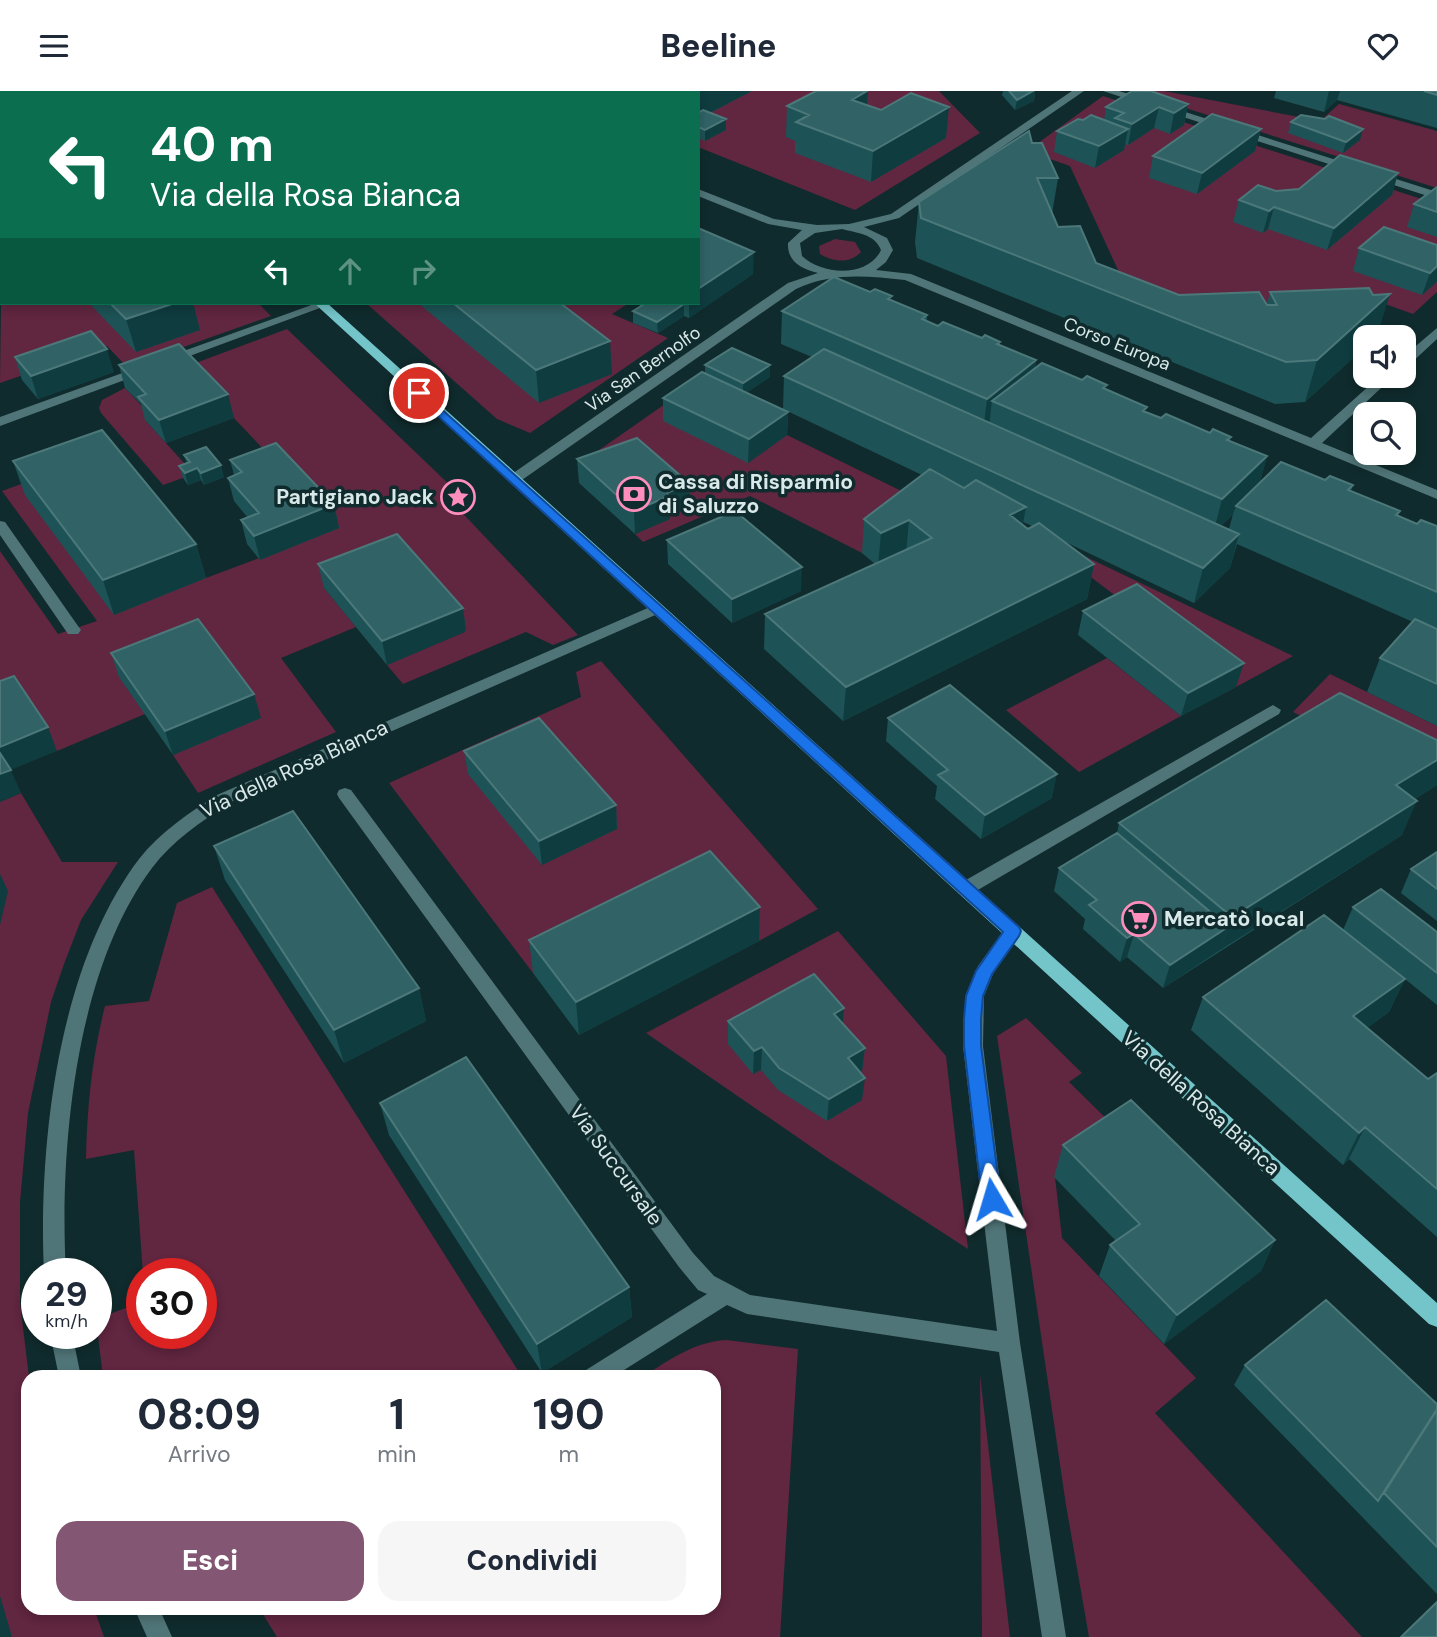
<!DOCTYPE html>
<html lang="it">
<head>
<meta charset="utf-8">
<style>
	:root { --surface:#fff; --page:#f6f6f7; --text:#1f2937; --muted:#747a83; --accent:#835673 }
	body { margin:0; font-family:"DM Sans",sans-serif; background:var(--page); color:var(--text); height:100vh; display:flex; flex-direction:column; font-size:26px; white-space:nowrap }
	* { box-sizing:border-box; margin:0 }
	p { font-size:23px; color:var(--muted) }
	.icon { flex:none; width:38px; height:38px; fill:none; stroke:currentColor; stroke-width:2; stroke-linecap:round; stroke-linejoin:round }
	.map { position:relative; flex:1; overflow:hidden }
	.drawer { position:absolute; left:21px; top:1279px; width:700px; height:245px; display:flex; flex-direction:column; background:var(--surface); border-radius:21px; box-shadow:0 4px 10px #0003 }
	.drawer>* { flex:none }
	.top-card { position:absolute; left:0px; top:0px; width:700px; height:214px; box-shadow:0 4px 10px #0003; background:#0b6e4f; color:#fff; overflow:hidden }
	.buttons { position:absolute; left:1353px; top:234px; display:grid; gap:14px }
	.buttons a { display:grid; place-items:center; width:63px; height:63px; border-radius:14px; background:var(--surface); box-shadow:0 4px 10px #0003; font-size:35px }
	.speed { position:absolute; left:21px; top:1167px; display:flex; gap:14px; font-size:35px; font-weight:700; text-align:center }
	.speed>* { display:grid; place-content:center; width:91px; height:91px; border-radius:50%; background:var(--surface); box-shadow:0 4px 10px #0003; line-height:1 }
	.speed small { font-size:18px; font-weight:400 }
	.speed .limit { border:10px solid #d22; background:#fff; color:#111 }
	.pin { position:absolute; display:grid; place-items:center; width:60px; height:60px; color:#fff; margin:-30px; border:4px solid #fff; border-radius:50%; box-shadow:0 2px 7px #0007 }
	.me { position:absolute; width:77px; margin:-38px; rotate:353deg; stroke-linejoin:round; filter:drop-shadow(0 0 5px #0008) }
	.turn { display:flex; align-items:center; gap:24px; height:147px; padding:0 35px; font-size:32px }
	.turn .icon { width:91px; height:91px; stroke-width:2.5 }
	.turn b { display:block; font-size:49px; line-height:60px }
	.lanes { display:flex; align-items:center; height:66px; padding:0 35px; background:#0003; justify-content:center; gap:35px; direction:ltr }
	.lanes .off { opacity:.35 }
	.eta { display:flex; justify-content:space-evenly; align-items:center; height:119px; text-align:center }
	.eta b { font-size:42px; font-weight:800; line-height:49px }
	.primary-button { display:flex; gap:14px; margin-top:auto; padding:14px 35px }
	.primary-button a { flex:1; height:80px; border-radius:21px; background:var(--accent); color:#fff; font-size:28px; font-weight:800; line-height:80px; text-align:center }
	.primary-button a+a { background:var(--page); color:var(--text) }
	header { display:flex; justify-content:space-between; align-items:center; height:91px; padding:0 35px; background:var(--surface); font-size:32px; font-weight:800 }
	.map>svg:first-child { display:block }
	.green { fill:#612640 }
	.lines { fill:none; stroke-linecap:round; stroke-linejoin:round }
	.minor { fill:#507578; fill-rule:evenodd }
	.major { fill:#74c5ca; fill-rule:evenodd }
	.wall { fill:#1d5356; fill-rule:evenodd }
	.shaded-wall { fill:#0f3c3f }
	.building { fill:#316366; stroke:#4c787a; stroke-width:2 }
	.route { fill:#1a73e8; stroke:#114b97; stroke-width:2 }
	.labels { text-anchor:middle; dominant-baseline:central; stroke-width:7; stroke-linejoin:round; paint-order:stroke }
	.far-street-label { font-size:18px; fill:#d9e9e9; stroke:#102b2d }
	.poi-label { font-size:21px; font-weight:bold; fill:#d9e9e9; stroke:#102b2d; text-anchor:start }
	.street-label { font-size:21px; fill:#d9e9e9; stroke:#102b2d }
</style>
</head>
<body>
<header><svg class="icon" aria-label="menu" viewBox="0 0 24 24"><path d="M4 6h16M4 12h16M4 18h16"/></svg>Beeline<svg class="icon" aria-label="heart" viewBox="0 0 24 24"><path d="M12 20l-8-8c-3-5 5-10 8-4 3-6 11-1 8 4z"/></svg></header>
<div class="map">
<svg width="1437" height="1546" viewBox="0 0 1437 1546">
	<rect width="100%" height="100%" fill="#102b2d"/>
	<path class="green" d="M559,0H939L980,42L855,119L698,56V2Z
		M1132,0H1164L1320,30L1339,13L1437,40V97Z
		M1103,5L1437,113V201L1413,223L1377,210L1191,217L1124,192L1070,75L1027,60Z
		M2,143V212H258L271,225L127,276L107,255L0,292Z
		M835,148L855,151L861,161C850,173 833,171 820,163L819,155Z
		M551,212L555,215L560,212H629L612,223L668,247L530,342L497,328L367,213Z
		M287,238L456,400L452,411L578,544L553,554L526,541L403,593L387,574L465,541L324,497L356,536L281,567L336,641L198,702L173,664L260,626L145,623L57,660L0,618V460L58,543L97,530L2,400L104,363L206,487L339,437L185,276Z
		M125,297L153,327L146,330L194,383L163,394L101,322L99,317L102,309Z
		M688,297L748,372L787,344L926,412L862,462L750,405L643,451L635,443L669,428L667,426L689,415L592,364Z
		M1026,437L1293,565L1236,596Z
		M1107,567L1181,625L1079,681L1006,619Z
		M601,570L818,818L759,850L710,794L533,882L389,692L581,606L576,581Z
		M1330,583L1437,635V691L1293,621Z
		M21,702L62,771H118L81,829L64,873L51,911L28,1022L20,1111V1212L29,1286L28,1517H94L104,1546H0V711Z
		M212,796L522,1286H103L96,1228L142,1211V1242H201V1183H143L134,1059L86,1068C87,1016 92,966 105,915L149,910L177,812Z
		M838,840L946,965L968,1158L829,1068L646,942Z
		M1026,927L1082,982L1069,991L1120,1041L1055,1086L1062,1147L1196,1287L1155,1322L1362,1546H1089L1066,1414L997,945Z
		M726,1249L798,1258L780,1546H277L259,1517H714V1286H642C670,1269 693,1251 726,1249Z
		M980,1284L1010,1546H982Z"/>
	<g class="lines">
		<path class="minor" d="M448,0H461L462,2H449Z
			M1072,0H1084L899,127L864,136L887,147L893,159L886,171L876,179L911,183L1311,347L1380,285H1394L1322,352L1437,399V408L905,189C867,185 832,181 796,198L519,391H509V385L788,192L818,182C802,178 787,171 788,152L802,139L768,133L698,105V98L774,128L817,134L849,133L891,123ZM842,138C857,142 875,143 881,159C868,187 822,184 802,165L800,152L815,142Z
			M1103,0H1119L1437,101V108Z
			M0,134H2L0,141Z
			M317,212L328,214L0,335V326Z
			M1437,237V248L1409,274L1404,275V265Z
			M0,430L5,431L78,535L81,539L78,543H68L0,444Z
			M657,513L662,515L665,518L662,521L229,712C201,731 172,750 152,777C75,880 59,1058 66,1183H44C38,1052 58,875 139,768C160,741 189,722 217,704Z
			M1273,614L1281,619L1279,623L971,803H959L956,798L959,793Z
			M345,697L351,699L693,1162L714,1185L750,1204L997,1240L963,955L966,905L978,875L1007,835H1019L1022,840L993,883L984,905L983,955L1020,1252L1066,1546H1042L999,1261L747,1223L727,1214L613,1286H583L586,1279L707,1203L698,1199L679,1176L339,707L337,703L339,699Z
			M50,1242H72L81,1286H59Z
			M134,1517H159L172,1546H147Z"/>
		<path class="major" d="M81,0H92L93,2H82Z
			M314,212H327L1437,1212V1236L1429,1233Z"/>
	</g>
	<path class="wall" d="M566,0H752L710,22L726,39L705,50L698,47V2H570Z
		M868,0L867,14L946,47L871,91L795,62V50L786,46L787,15Z
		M1003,0H1035L1034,10L1015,19L1002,4Z
		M1276,0H1437V37L1337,9L1324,21L1274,7Z
		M1188,13L1184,34L1170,43L1154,37L1128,54L1125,53L1124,59L1095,77L1054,61L1057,40L1083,29H1104L1106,16Z
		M1291,31L1360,49L1343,62L1288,42Z
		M1261,38L1255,60L1197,103L1149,87L1153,65Z
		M1032,52L1058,87L1052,123L1058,136L1096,172L1179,204L1267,214L1270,201L1377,245L1365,247V256L1305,311L1275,313L917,167L915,151L919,111Z
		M1398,82L1392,104L1327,159L1268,138L1263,142L1233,131L1239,109L1276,100L1299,98Z
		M1437,96V146L1407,136L1414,113Z
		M1437,154V191L1422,204L1353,180L1359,157Z
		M753,183L689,227L684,225L658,242L633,232V220L646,212H698Z
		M892,210L927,224V230L938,235L982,247L1000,251V255L1036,269L1035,277L1106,299L1146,321L1161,327L1210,342L1231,346L1230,350L1267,365L1260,391L1325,389L1353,394L1351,400L1400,420L1398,425L1417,433L1437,435V635L1367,601L1380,567L1413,531L1237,453L1230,477L1194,512L1061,449L1094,473L1087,508L843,630L764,558L765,523L875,473L862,462L864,428L922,384L783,318L784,285L812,266L781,253L782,220ZM1233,423L1229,438L1221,435ZM1023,431L1032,435L1028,438L1023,434Z
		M89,212H193L200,239L136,261Z
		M418,212H560L612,283L539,312Z
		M15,266L114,281L38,308L22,289Z
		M119,274L234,327L166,352L145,329L141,313L125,297Z
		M705,274L770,286L746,302L788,321L787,344L748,372L663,330V307L705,282Z
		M184,364L224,386L204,394L201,389L188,394L183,387L179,375L187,372Z
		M577,368L690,416L670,425V428L635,443L579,392Z
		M230,369L334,413L339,437L260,469L247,453L241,429L248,427L234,410L228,387L234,384Z
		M13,370L196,453L206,487L114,524L25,404Z
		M667,449L801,500L732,532L668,473Z
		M318,473L463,517L466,540L387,574L324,497Z
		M1083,520L1236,596L1181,625L1078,544Z
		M111,562L261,627L173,664L119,586Z
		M888,627L1052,707L981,748L935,708L937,695L886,650Z
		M464,660L616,714L617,738L542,774L468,683Z
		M1437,694L1415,708L1402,744L1163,897L1127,866L1120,871L1083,838L1085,828L1054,800L1059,777L1117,742L1119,732Z
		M214,755L419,897L426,930L344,972L225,789Z
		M1437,761V830L1401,802L1411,778Z
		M760,816L759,850L579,944L533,882L529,849Z
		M1353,816L1437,841V914L1405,888L1389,921L1367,937L1428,988L1437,982V1146L1349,1068L1343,1074L1191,939L1203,906L1343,839Z
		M728,930L843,933L865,957L862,980L860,981L862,1009L827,1030L778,999L761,979L753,983L728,953Z
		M380,1012L629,1196L632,1226L542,1282L389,1044Z
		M1063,1054L1275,1149L1261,1180L1164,1253L1099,1185L1110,1154L1116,1150L1054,1086Z
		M1245,1274L1437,1313V1503L1234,1294Z"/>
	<path class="shaded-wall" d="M288,0H301V2H282Z
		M323,0H335L336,1L324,2Z
		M677,0H752L698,28V2H673Z
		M868,0L866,30L852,9Z
		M1033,0H1035L1034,10L1015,19L1017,9Z
		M1329,0H1340L1337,9L1324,21Z
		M1188,13L1184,34L1170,43L1174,22Z
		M949,16L946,47L871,91L873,60Z
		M1159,16L1154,37L1128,54L1132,33Z
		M726,28V39L705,50V39Z
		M1128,38L1124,59L1095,77L1099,55Z
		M1261,38L1255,60L1197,103L1202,82Z
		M1363,38L1360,49L1343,62L1346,51Z
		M2,53V77H1L0,54Z
		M1398,82L1392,104L1327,159L1334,137Z
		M1274,116L1268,138L1263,142L1269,120Z
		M2,153V178L0,179V154Z
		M754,161L753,183L689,227V212H698V198Z
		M1437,175V191L1422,204L1430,182Z
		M1390,203L1377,245L1375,247H1365V256L1305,311L1317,269Z
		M175,212H193L200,239L136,261L126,228Z
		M684,213V225L658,242L657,231Z
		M610,250L612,283L539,312L536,279Z
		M107,258L114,281L38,308L31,285Z
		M1036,269L1031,303L992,310L989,336L983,341L987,308Z
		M770,274V286L743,304V292Z
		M228,303L234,327L166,352L159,329Z
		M788,321L787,344L748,372L749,348Z
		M1267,365L1258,399L1236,415L1233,423L1213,443L1222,408Z
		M221,374L224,386L204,394L201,382Z
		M197,377L201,389L188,394L185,382Z
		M689,392L690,416L670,425V428L635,443L634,420L667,402Z
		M334,413L339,437L260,469L254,445Z
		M1026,416L1020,450L1010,424Z
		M909,429L906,463L878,476L881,442Z
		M1239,443L1230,477L1194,512L1203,477Z
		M196,453L206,487L114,524L103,489Z
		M1094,473L1087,508L843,630L846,596Z
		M802,476L801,500L732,532V508Z
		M463,517L466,540L387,574L382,550Z
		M1244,572L1236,596L1181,625L1188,602Z
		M254,603L261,627L173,664L165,640Z
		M48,636L57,660L11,679L21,702L0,711V656Z
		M1437,669V694L1382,729L1396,694Z
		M1057,683L1052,707L981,748L985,724Z
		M1417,710L1402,744L1220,859L1232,826Z
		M616,714L617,738L542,774L539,750Z
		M0,783L8,800L0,834Z
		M760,816L759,850L579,944L576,911Z
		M1228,836L1220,859L1163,897L1170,874Z
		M1134,843L1127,866L1120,871L1127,847Z
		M1405,888L1389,921L1338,959L1353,925Z
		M419,897L426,930L344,972L334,939Z
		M844,917L842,940L834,923Z
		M762,956L761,979L753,983L754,960Z
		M865,957L862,980L845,989L848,967Z
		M865,987L862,1009L827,1030L829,1008Z
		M1365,1036L1349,1068L1343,1074L1359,1042Z
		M1275,1149L1261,1180L1164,1253L1177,1224Z
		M629,1196L632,1226L542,1282L537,1253Z
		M0,1505L12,1546H0Z"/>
	<path class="building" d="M6,0L8,2H2V53L0,54V2Z
		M208,0H288L282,2H211Z
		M661,0H677L673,2H666Z
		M816,0H867L852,9L881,19L911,2L949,16L873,60L796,31L809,24L787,15Z
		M1009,0H1033L1017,9Z
		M1132,0H1151L1188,13L1174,22L1159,16L1132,33L1115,27L1124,22L1106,16Z
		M1424,0H1437V4Z
		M703,19L726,28L705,39L698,36V22Z
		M1212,23L1261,38L1202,82L1153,65Z
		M1091,24L1128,38L1099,55L1057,40L1078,28L1083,29Z
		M1301,24L1325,28L1329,25L1363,38L1346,51L1291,31Z
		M1029,40L1032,52H1042L1058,87H1037L1058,136L1080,135L1096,172L1179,204L1259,201L1267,214H1277L1270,201L1369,197L1373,204L1390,203L1317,269L1286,271L921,127L919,111Z
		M1340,64L1398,82L1334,137L1274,116L1269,120L1239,109L1258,94L1276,100L1299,98Z
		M1437,96V121L1414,113Z
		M1384,136L1437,154V175L1430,182L1359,157Z
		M698,137L754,161L698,198Z
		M834,186L870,201L875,198L892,205L888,208L927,224L922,228L938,235L943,231L982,247L985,244L1000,251L997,253L1036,269L987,308L782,220Z
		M110,212H175L126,228Z
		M453,212H560L610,250L536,279Z
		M646,212H680L684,213L657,231L633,220Z
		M91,240L107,258L31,285L15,266Z
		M179,253L228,303L159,329L138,306L146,303L119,274Z
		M732,257L770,274L743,292L705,274Z
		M824,258L1239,443L1203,477L784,285Z
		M1042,272L1082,289L1087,285L1107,294L1103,297L1147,316L1143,320L1161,327L1166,323L1210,342L1213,338L1231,346L1227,349L1267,365L1222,408L992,310Z
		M702,281L788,321L749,348L663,307Z
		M102,339L196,453L103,489L13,370Z
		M637,347L689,392L667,402L669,405L634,420L577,368Z
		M276,352L334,413L254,445L241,429L259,422L228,387L242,381L230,369Z
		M206,356L221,374L201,382L197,377L185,382L179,375L190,371L184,364Z
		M1281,371L1325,389L1330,385L1353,394L1348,399L1400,420L1396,424L1417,433L1421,429L1437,435V501L1236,415Z
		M930,378L964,397L976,389L1026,416L1010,424L1028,438L1039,432L1094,473L846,596L765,523L932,447L909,429L881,442L864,428Z
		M735,420L802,476L732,508L667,449Z
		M397,443L463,517L382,550L318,473Z
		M1137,493L1244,572L1188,602L1083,520Z
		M198,528L254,603L165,640L111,562Z
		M1415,528L1437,538V593L1380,567Z
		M14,585L48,636L0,656V590Z
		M950,594L1057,683L985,724L938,684L948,679L888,627Z
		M1340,602L1437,649V669L1396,694L1417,710L1232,826L1119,732Z
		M539,627L616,714L539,750L464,660Z
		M0,662L11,679L0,683Z
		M293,720L419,897L334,939L214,755Z
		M1117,742L1228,836L1170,874L1134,843L1127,847L1089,814L1097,809L1059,777Z
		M710,760L760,816L576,911L529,849Z
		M1437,761V798L1411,778Z
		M1381,798L1437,841V882L1353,816Z
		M1324,824L1405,888L1353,925L1428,988L1437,982V1098L1365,1036L1359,1042L1203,906Z
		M814,883L844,917L834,923L865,957L848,967L865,987L829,1008L779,977L762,956L754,960L728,930Z
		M466,966L629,1196L537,1253L380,1012Z
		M1131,1009L1275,1149L1177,1224L1110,1154L1140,1133L1063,1054Z
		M1326,1209L1437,1313V1318L1378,1410L1245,1274Z
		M1437,1319V1456L1384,1402Z
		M1437,1511V1546H1401Z"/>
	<path class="route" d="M419,298L1019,836L1021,840L1019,845L992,883L983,905L981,928V955L1001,1108L998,1114L992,1116L985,1114L982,1108L964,955V928L966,905L976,880L1003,841L415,304V299Z"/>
	<defs>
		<g id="bank-ring" transform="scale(1.75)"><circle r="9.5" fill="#102b2d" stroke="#fe8ebc" stroke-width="1.5"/><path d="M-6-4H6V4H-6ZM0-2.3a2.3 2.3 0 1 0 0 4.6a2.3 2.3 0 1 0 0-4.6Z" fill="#fe8ebc"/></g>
		<g id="sight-ring" transform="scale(1.75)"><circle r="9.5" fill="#102b2d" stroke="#fe8ebc" stroke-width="1.5"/><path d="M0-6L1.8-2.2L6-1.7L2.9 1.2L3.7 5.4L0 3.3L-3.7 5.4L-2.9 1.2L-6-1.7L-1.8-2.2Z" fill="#fe8ebc"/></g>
		<g id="supermarket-ring" transform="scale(1.75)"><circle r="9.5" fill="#102b2d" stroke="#fe8ebc" stroke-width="1.5"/><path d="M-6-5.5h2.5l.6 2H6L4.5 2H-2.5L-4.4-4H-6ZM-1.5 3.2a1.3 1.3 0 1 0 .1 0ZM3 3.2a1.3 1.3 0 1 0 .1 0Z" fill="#fe8ebc"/></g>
	</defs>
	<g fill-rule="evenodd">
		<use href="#bank-ring" x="634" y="403"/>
		<use href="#sight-ring" x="458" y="406"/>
		<use href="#supermarket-ring" x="1139" y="828"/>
	</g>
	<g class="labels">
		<g class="far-street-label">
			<text transform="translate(1117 253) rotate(22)">Corso Europa</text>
			<text transform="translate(643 278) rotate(-35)">Via San Bernolfo</text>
		</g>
		<g class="poi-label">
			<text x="658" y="391">Cassa di Risparmio<tspan x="658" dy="24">di Saluzzo</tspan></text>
			<text x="434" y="406" text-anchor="end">Partigiano Jack</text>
			<text x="1164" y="828">Mercatò local</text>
		</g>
		<g class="street-label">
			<text transform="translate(294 678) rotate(-25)">Via della Rosa Bianca</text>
			<text transform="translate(1201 1012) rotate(42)">Via della Rosa Bianca</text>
			<text transform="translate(616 1074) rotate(54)">Via Succursale</text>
		</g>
	</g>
</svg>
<div class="buttons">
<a><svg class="icon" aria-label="sound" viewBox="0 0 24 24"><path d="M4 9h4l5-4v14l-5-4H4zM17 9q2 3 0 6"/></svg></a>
<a><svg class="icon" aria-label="search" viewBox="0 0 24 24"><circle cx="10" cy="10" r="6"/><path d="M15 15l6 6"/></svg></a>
</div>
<div class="speed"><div>29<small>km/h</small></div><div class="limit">30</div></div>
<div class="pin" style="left:419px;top:302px;background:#d93025"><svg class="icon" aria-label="arrive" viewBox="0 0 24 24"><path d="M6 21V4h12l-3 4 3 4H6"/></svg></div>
<svg class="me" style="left:992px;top:1108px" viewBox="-20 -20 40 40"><path d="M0-17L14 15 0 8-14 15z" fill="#1a73e8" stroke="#fff" stroke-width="4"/></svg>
<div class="top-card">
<div class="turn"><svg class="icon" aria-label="left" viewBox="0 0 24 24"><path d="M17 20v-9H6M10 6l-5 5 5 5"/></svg><div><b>40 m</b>Via della Rosa Bianca</div></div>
<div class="lanes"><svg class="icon" aria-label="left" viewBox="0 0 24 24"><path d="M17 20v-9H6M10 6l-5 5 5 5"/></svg><svg class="icon off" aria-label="ahead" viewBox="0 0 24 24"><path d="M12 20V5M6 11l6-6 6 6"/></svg><svg class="icon off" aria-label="right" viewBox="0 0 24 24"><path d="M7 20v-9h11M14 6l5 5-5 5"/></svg></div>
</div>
<section class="drawer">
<div class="eta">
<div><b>08:09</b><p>Arrivo</p></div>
<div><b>1</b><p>min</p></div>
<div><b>190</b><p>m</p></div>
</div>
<div class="primary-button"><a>Esci</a><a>Condividi</a></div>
</section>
</div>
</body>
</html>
